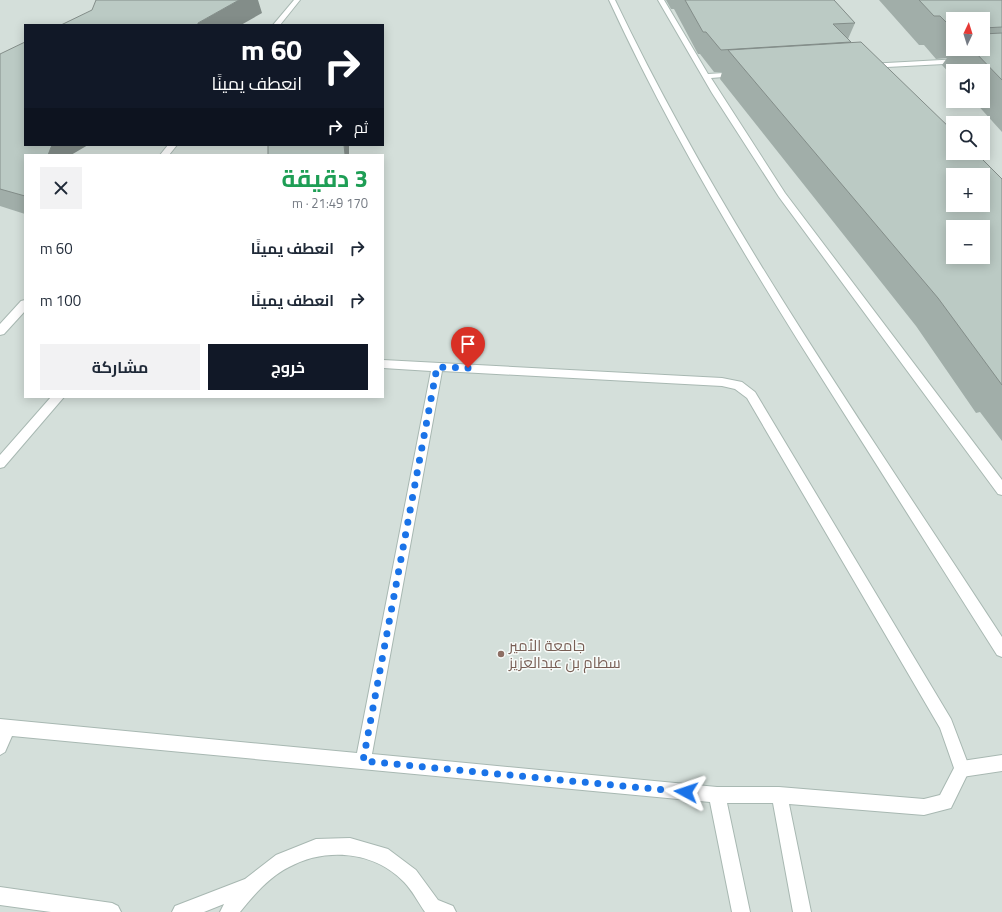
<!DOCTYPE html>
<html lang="ar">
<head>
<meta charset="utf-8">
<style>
	:root { --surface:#fff; --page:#f2f2f3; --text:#1f2937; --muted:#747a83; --accent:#111827 }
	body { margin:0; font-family:"Titillium Web",Cairo,sans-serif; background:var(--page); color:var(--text); direction:rtl; height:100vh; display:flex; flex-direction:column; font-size:15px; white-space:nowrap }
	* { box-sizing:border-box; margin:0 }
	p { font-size:13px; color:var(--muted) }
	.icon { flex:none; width:22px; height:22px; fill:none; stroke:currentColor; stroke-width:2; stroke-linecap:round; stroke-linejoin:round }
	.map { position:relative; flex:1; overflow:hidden; direction:ltr }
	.panel { position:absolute; left:24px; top:154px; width:360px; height:244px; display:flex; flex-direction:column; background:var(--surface); border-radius:0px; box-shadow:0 2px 10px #0003; direction:rtl }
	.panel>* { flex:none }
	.guide { position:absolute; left:24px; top:24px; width:360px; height:122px; border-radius:0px; box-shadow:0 2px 10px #0003; direction:rtl; background:#111827; color:#fff; overflow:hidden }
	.needle { width:26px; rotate:4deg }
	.buttons { position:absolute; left:946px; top:12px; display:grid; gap:8px }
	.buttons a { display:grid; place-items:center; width:44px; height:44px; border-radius:0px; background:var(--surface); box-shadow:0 2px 10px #0003; font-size:20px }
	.pin { position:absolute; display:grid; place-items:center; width:34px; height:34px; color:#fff; margin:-41px -17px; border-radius:50% 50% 50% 0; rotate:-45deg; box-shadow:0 0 4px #0007 }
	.pin .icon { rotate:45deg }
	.me { position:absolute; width:44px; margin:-22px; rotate:275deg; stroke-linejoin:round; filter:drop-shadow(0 0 3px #0008) }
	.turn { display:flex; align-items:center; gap:14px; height:84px; padding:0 16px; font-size:18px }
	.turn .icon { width:52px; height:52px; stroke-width:2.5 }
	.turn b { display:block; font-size:28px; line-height:34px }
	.then { display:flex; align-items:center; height:38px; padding:0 16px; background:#0003; gap:8px; font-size:15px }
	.round { display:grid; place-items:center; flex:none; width:42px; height:42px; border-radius:0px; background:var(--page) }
	.headline { display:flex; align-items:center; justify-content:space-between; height:68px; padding:0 16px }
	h1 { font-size:24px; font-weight:700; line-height:30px; color:#1e9e55 }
	.action { display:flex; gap:8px; margin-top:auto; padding:8px 16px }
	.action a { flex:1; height:46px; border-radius:0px; background:var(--accent); color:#fff; font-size:16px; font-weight:700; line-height:46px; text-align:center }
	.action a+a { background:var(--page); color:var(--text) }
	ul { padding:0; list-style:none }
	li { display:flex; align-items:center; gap:12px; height:52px; padding:0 16px }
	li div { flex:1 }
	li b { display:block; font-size:15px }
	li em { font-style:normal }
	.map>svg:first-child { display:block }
	.built { fill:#d4dfda; fill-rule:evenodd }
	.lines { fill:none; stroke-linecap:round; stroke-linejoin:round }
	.pedestrian-casing { stroke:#a8b8b2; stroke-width:2 }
	.minor-casing { stroke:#a8b8b2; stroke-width:2 }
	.pedestrian { fill:#fff; fill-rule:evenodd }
	.minor { fill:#fff; fill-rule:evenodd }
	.wall { fill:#a1aea9; fill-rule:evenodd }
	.shaded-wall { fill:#838d89 }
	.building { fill:#bbcac4; stroke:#838d89; fill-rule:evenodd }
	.route { stroke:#1a73e8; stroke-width:7; stroke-dasharray:0 12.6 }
	.education-dot { fill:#8d6e63; stroke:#f7fbf9; stroke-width:1.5 }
	.labels { text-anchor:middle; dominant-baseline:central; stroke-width:3; stroke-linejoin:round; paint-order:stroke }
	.education-label { font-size:15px; fill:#785e54; stroke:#f7fbf9; text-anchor:start }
</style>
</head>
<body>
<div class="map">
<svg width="1002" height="912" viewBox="0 0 1002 912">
	<rect width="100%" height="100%" fill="#e6efeb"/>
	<path class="built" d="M0,0H1002V912H0ZM953,19H983V49H953ZM25,25H383V145H25ZM953,71H983V101H953ZM953,123H983V153H953ZM25,155H383V397H25ZM953,175H983V205H953ZM953,227H983V257H953Z"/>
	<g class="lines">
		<g class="pedestrian-casing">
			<path id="pedestrian" d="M294,0H300L280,25H273Z
				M609,0H615C722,225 867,429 1002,637V657L997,655C942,569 888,482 833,396C751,267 673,139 609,0Z
				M168,145H177L169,155H160Z
				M25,300V311L4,334L0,335V324L21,301Z
				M1002,755V771L962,777L956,775L954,769L956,763L962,761Z"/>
		</g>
		<g class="minor-casing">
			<path id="minor" d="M658,0H664L708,74L739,72V76H736L711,78L785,193L1002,480V495L998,494L779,197L712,93Z
				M960,59H963V63L868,68L864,66L868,64Z
				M383,360L722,378L742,382L755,392L951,719L970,769L951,808L924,815L789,804L811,912H793L773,803H727L750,912H732L710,802L12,736L5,752L0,755V719L357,753L431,371L383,368ZM442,371L722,386L735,389L747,398L940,728L954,768L940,795L924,799L779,787H717L372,754Z
				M51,397H64L4,467L0,468V455Z
				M350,838L388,849L416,870L438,900L453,906L456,912H425C418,902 412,890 404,882C374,851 326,847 289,867C270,876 253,896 240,912H220L224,904L204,912H172L175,906L245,879L276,855L316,839Z
				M0,887L112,903L118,906L121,912H51L0,905Z"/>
		</g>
		<use href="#pedestrian" class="pedestrian"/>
		<use href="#minor" class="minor"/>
	</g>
	<path class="wall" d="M666,0H834L855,23L848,39L851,42V43L1002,179V441L980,412L976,413L916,326L720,79L722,72H714L700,54H698L674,9H671Z
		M879,0H1002V132L974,101H983V71H953V77L942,65L947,58L936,59L924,45H919ZM953,19H983V49H953Z
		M0,54L71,154L25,155V214L0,206Z"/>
	<path class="shaded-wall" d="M239,0H258L262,13L241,25H198V23Z
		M52,145H88L71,155H48Z
		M344,145H349V155H345Z"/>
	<path class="building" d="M96,0H239L198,23V25H61L92,10Z
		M685,0H834L855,23L833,24L851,42L721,50L706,32H703Z
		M919,0H1002V27L983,28V19H953V29L940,16H934Z
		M1002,33V80L972,49H983V34Z
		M25,42V145H52L48,155H25V196L0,189V54Z
		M861,42L953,131V153H976L1002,179V385L938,298L728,50ZM953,175H983V205H953ZM953,227H983V257H953Z
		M268,145H344L345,155H268Z"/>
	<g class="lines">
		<path class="route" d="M468,368L437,367L363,761L686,792"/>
	</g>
	<circle class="education-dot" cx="501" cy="654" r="4"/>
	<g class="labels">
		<g class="education-label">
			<text x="509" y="645">جامعة الأمير<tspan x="509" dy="17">سطام بن عبدالعزيز</tspan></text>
		</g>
	</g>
</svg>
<div class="buttons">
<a><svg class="needle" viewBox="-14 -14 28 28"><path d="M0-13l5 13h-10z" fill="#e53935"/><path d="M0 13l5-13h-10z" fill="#747a83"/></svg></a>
<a><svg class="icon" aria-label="sound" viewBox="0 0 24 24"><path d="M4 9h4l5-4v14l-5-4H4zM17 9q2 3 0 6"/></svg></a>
<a><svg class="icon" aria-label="search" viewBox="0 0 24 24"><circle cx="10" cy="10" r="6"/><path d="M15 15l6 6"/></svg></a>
<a>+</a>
<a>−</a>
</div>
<div class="pin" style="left:468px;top:368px;background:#d93025"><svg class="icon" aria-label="arrive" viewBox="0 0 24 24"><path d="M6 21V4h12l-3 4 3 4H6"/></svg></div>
<svg class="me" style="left:686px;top:792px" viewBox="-20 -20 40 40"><path d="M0-17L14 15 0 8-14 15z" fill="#1a73e8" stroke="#fff" stroke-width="4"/></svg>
<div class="guide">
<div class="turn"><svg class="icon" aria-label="right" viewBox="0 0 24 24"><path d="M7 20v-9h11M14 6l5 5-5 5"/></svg><div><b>60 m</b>انعطف يمينًا</div></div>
<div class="then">ثم<svg class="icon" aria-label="right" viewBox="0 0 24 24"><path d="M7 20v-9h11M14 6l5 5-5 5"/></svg></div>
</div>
<section class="panel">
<div class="headline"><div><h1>3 دقيقة</h1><p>170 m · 21:49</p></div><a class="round"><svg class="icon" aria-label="close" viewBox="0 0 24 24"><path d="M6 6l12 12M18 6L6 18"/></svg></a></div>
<ul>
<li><svg class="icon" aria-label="right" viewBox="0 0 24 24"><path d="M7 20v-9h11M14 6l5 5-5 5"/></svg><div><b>انعطف يمينًا</b></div><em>60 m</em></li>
<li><svg class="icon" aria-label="right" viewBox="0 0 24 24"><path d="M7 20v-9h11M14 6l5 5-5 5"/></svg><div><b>انعطف يمينًا</b></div><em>100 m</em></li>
</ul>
<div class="action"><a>خروج</a><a>مشاركة</a></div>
</section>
</div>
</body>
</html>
